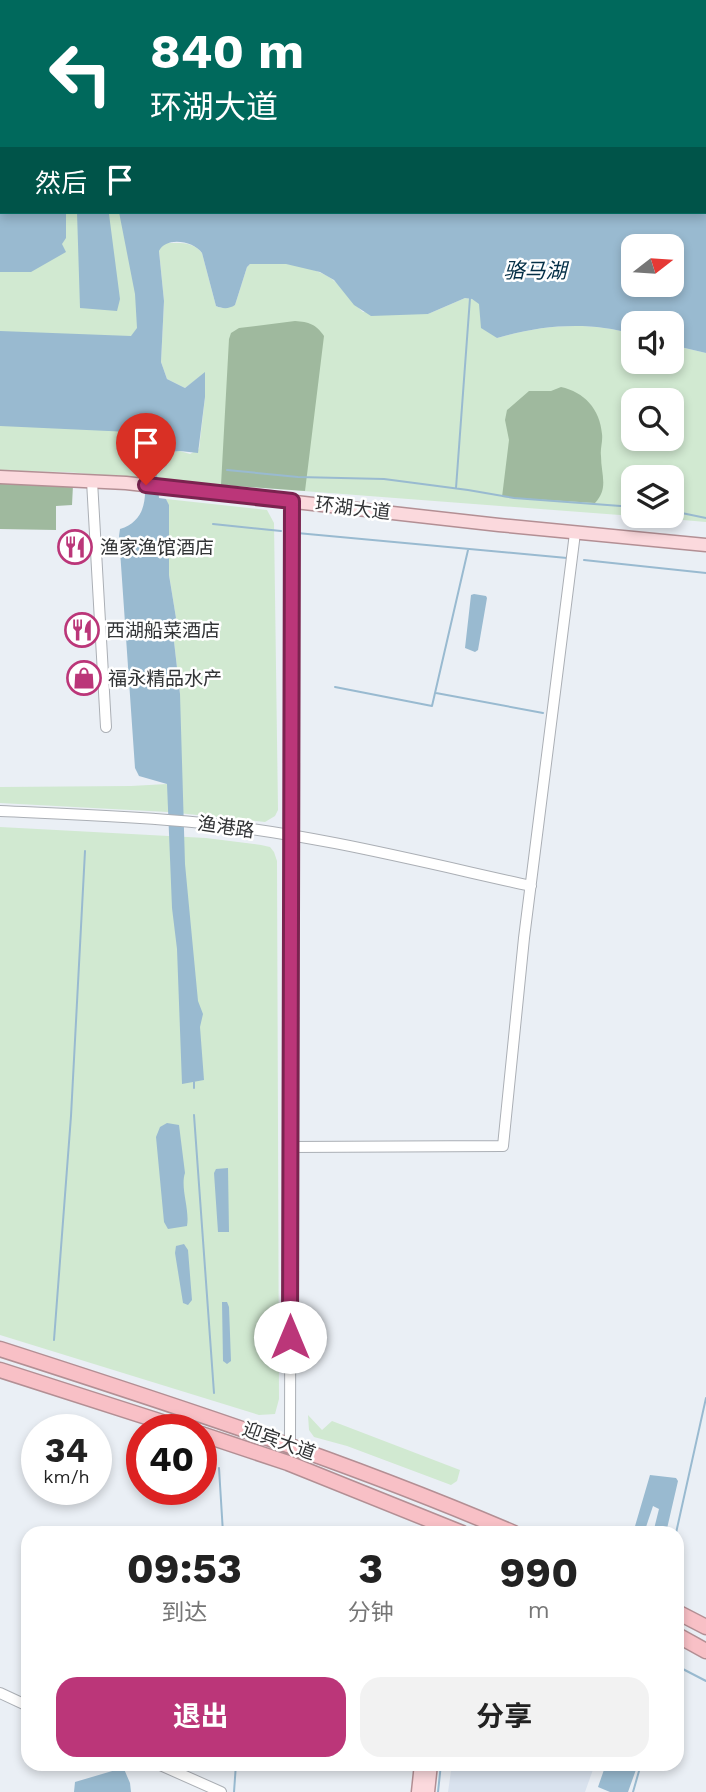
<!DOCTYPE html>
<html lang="zh">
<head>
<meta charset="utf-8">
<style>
	:root { --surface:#fff; --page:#f2f2f2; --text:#222; --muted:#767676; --accent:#bb3679 }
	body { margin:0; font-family:"Work Sans","Noto Sans SC",sans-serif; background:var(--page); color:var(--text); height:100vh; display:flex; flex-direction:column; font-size:26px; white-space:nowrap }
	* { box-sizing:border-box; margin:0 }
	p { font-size:23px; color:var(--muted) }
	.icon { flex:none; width:38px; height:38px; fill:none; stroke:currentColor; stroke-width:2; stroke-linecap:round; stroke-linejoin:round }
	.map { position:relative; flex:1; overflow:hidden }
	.panel { position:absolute; left:21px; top:1526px; width:663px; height:245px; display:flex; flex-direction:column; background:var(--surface); border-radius:21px; box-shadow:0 4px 10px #0003 }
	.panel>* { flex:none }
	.banner { position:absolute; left:0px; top:0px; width:707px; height:214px; box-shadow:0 4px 10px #0003; background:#00695c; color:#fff; overflow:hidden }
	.needle { width:46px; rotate:73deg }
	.tools { position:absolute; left:621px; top:234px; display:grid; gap:14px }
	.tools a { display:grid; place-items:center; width:63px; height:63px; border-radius:14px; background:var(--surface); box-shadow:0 4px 10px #0003; font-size:35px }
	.speed { position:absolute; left:21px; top:1414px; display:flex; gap:14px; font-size:35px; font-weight:700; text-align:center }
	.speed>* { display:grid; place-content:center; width:91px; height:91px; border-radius:50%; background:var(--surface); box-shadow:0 4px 10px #0003; line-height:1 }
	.speed small { font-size:18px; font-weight:400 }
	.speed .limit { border:10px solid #d22; background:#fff; color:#111 }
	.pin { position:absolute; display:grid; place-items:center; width:60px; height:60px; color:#fff; margin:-72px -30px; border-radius:50% 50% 50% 0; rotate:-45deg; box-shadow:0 0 7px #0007 }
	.pin .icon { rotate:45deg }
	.me { position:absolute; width:77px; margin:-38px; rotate:0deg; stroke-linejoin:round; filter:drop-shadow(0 0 5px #0008) }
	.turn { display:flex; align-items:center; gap:24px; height:147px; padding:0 35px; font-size:32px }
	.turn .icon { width:91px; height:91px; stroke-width:2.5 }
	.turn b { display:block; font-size:49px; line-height:60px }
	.then { display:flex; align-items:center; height:66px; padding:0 35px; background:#0003; gap:14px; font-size:26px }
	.eta { display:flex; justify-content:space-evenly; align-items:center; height:119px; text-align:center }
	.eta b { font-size:42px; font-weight:700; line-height:49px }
	.button { display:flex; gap:14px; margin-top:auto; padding:14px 35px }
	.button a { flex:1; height:80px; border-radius:21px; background:var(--accent); color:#fff; font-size:28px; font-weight:700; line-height:80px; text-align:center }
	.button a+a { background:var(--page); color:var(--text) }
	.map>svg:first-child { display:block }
	.built { fill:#d9e2ee }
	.green { fill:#d1e9d1; fill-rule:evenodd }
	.forest { fill:#9fb99e }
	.water { fill:#99bad0; fill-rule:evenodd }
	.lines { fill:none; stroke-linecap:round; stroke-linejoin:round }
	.stream { stroke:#99bad0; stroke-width:2 }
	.minor-casing { stroke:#abafb5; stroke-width:12 }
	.major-casing { stroke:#b38f94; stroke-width:15 }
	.highway-casing { stroke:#b38f94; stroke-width:17 }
	.minor { stroke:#fff; stroke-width:10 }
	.major { stroke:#fbd9dd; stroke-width:12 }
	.highway { stroke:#f8c0c6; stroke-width:14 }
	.route-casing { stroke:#7a234f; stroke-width:18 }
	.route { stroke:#bb3679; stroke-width:12 }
	.labels { text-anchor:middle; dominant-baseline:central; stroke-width:5; stroke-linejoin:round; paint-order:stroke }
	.street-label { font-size:19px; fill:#323436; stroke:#fff }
	.poi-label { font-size:19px; fill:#323436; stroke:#fff; text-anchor:start }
	.water-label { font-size:21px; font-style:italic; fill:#032f46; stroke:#fff }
</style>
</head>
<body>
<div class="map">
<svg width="706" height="1792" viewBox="0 0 706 1792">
	<rect width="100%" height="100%" fill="#eaeff5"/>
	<path class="built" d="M452,1764H595L585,1792H448Z"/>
	<path class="green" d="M0,190L2,212H136L149,304L145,479L67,472L0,471Z
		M166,243C180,243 193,241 202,253L216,306L221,308L235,305L247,267L250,264C276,261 311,264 332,279C344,288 352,303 363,312L428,314L465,298L472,299L479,303L497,338C541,325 588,321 633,334L634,362H672V345L706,353V522L636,516H672V478H634L633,516L157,480V474L164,469L166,456L169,452L180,451L190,454L199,449L205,397V373L185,388L167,379L161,362L164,301L159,251L161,245ZM634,401H672V439H634Z
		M166,499L267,510L274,523L278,810L275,816L265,822L168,812L0,803V787L131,786L167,784L179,726L180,694L172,624L176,618L169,575V506Z
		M0,827L206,838L261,845L270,847L274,852L277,861L279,1399L275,1414L259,1415L0,1335Z
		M308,1415L322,1430L332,1421L460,1470L457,1481L451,1485L347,1446L314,1437L309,1430Z"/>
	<path class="forest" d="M295,321C309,322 316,324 324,336L305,491L221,485L229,339L231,333L239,328Z
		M561,387C584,392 600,409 602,434C603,441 600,449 601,456C601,475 609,488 595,503L502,497L509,440L505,420L507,410L529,391H551Z
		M0,483L73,485L72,505L56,506V530L0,529Z"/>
	<path class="water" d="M0,0H706V353L672,345V324H634L633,334C588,321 541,325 497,338L481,328L479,304L472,299L465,298L428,314L371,316L354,305L334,280L320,272L286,264H250L247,267L235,305C229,309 223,309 216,306L202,253C194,241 166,236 159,251L164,301L161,362L167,379L185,388L205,372V397L198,453L180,451L169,452L166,456L167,465L157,474L159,498L166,499L169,505V575L176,618L172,624L180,694L185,864L198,1001L203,1014L200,1027L204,1080L182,1084L177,949L172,908L167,784L139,776L135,768L119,536L120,529C153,519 146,483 140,457C138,448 137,439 130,432L0,426V331L131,336L137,328L135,294L119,212H705V2H2V190ZM634,247H672V285H634Z
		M0,203L2,212H66V238L62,244L66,252L31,272H0Z
		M77,212H108L109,214L120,299L117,311L80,308Z
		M474,594L486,596L487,598L478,650L475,652L465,648L471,595Z
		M167,1123L179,1125L185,1173C180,1188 190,1209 187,1226L168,1229L164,1222L156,1137L160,1127Z
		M228,1168L229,1232H218L214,1173L216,1169Z
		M184,1244L188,1250L192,1300L188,1305L183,1303L175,1253L176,1246Z
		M222,1302H227L229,1307L231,1361L227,1364L223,1361Z
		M650,1475L676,1478L678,1481L666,1533H653L659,1509L653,1506L644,1533H633Z
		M606,1764H638L628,1792H610L598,1787Z
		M119,1769H124L130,1783L131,1792H74L75,1782Z"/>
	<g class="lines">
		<path class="stream" d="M227,470L298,477L384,479L468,490L514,498L634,507
			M456,488L470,298
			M672,511L706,518
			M213,524L281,531
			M297,533L567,558
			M584,560L706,573
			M335,687L432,706L468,550
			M436,693L543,713
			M194,1082V1088
			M194,1115L214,1393
			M54,1340L71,1116L85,851
			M219,1468L223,1533
			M676,1533L706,1398
			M677,1666L706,1681
			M234,1792L236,1764
			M438,1792L441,1764
			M633,1792L641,1764"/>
		<g class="minor-casing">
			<path id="minor" d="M92,481L106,727
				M0,811C67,814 135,816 202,823C313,834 422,862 531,886
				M291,1147L503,1146L524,938L575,533
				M290,1445L292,501
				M0,1693L28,1706
				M158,1764L221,1792"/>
		</g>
		<g class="major-casing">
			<path id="major" d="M0,477L126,483L499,525L706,545
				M418,1792L421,1764
				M428,1792L431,1764"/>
		</g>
		<g class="highway-casing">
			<path id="highway" d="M0,1349C174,1405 346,1461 514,1533
				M0,1370L187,1430
				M201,1434L288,1463L462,1533
				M677,1612L706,1627
				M677,1635L706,1651"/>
		</g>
		<use href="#minor" class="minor"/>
		<use href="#major" class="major"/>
		<use href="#highway" class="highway"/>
	</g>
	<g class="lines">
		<g class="route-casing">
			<path id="route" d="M146,485L292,501L290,1337"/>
		</g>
		<use href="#route" class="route"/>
	</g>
	<defs>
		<g id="restaurant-ring" transform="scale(1.75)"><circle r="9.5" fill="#fff" stroke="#bb3679" stroke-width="1.5"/><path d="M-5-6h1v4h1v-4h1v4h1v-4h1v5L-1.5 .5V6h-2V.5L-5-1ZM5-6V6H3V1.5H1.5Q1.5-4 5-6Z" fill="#bb3679"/></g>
		<g id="shop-ring" transform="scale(1.75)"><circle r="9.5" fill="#fff" stroke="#bb3679" stroke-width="1.5"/><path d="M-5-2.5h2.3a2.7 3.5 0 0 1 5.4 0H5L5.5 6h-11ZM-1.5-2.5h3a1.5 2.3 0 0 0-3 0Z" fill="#bb3679"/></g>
	</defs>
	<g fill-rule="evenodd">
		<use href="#restaurant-ring" x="75" y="547"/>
		<use href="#restaurant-ring" x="82" y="630"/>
		<use href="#shop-ring" x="84" y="678"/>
	</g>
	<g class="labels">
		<g class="street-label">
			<text transform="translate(353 508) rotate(7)">环湖大道</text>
			<text transform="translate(226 827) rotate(8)">渔港路</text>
			<text transform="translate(279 1441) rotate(20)">迎宾大道</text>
		</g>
		<g class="poi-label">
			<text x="100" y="547">渔家渔馆酒店</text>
			<text x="106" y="630">西湖船菜酒店</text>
			<text x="108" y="678">福永精品水产</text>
		</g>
		<g class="water-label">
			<text x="535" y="270">骆马湖</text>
		</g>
	</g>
</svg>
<div class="tools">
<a><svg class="needle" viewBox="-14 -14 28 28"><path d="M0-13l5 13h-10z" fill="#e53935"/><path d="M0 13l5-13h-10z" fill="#767676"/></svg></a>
<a><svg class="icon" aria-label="sound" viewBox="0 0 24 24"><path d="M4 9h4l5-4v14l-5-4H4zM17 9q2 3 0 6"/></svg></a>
<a><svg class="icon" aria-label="search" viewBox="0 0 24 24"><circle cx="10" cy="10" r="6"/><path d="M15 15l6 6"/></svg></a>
<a><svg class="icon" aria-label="layers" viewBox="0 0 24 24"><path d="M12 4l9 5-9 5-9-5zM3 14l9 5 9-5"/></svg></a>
</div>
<div class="speed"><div>34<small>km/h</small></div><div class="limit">40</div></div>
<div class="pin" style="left:146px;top:485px;background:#d93025"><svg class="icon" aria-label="arrive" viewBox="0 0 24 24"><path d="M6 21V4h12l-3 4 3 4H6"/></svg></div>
<svg class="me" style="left:290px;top:1337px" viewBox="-20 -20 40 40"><circle r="19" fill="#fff"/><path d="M0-13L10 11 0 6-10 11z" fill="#bb3679"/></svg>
<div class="banner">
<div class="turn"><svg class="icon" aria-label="left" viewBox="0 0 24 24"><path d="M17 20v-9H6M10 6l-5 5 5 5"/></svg><div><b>840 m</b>环湖大道</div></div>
<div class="then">然后<svg class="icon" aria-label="arrive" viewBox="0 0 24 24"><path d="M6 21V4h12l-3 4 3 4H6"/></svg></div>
</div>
<section class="panel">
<div class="eta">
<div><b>09:53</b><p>到达</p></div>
<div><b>3</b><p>分钟</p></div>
<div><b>990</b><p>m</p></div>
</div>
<div class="button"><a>退出</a><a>分享</a></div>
</section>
</div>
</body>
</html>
